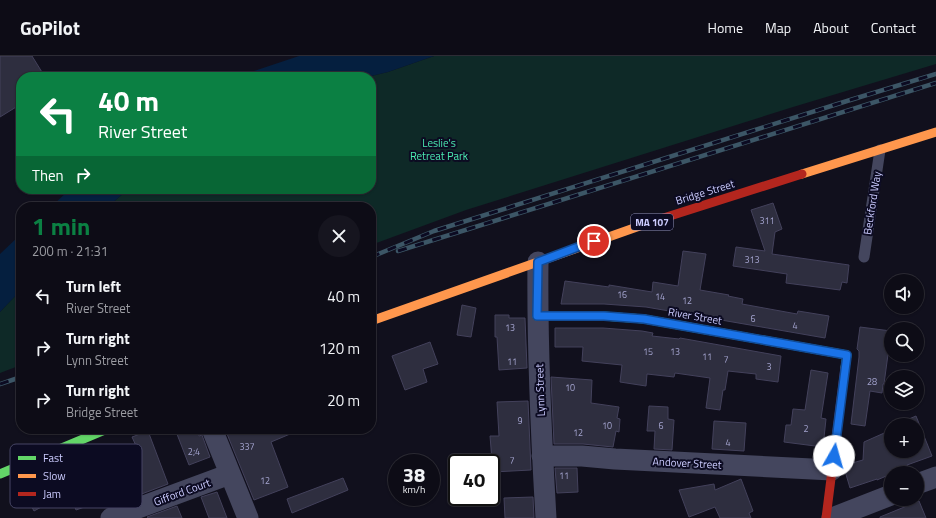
<!DOCTYPE html>
<html lang="en">
<head>
<meta charset="utf-8">
<style>
	:root { --surface:#0d0c16; --page:#16151f; --text:#f1f3f6; --muted:#9a9ba1; --line:#2d2c35; --accent:#0b8043 }
	body { margin:0; font-family:"Titillium Web",sans-serif; background:var(--page); color:var(--text); height:100vh; display:flex; flex-direction:column; font-size:15px; white-space:nowrap }
	* { box-sizing:border-box; margin:0 }
	p { font-size:13px; color:var(--muted) }
	.icon { flex:none; width:22px; height:22px; fill:none; stroke:currentColor; stroke-width:2; stroke-linecap:round; stroke-linejoin:round }
	.map { position:relative; flex:1; overflow:hidden }
	.drawer { position:absolute; left:16px; top:146px; width:360px; height:232px; display:flex; flex-direction:column; background:var(--surface); border-radius:16px; box-shadow:0 1px 3px #0004,0 0 0 1px var(--line) }
	.drawer>* { flex:none }
	.banner { position:absolute; left:16px; top:16px; width:360px; height:122px; border-radius:16px; box-shadow:0 1px 3px #0004,0 0 0 1px var(--line); background:#0b8043; color:#fff; overflow:hidden }
	.tools { position:absolute; left:884px; top:218px; display:grid; gap:8px }
	.tools a { display:grid; place-items:center; width:40px; height:40px; border-radius:50%; background:var(--surface); box-shadow:0 1px 3px #0004,0 0 0 1px var(--line); font-size:20px }
	.speed { position:absolute; left:388px; top:398px; display:flex; gap:8px; font-size:20px; font-weight:700; text-align:center }
	.speed>* { display:grid; place-content:center; width:52px; height:52px; border-radius:50%; background:var(--surface); box-shadow:0 1px 3px #0004,0 0 0 1px var(--line); line-height:1 }
	.speed small { font-size:10px; font-weight:400 }
	.speed .limit { border:2px solid #111; border-radius:6px; background:#fff; color:#111 }
	.pin { position:absolute; display:grid; place-items:center; width:34px; height:34px; color:#fff; margin:-17px; border:2px solid #fff; border-radius:50%; box-shadow:0 1px 4px #0007 }
	.me { position:absolute; width:44px; margin:-22px; rotate:7deg; stroke-linejoin:round; filter:drop-shadow(0 0 3px #0008) }
	.turn { display:flex; align-items:center; gap:14px; height:84px; padding:0 16px; font-size:18px }
	.turn .icon { width:52px; height:52px; stroke-width:2.5 }
	.turn b { display:block; font-size:28px; line-height:34px }
	.then { display:flex; align-items:center; height:38px; padding:0 16px; background:#0003; gap:8px; font-size:15px }
	.round { display:grid; place-items:center; flex:none; width:42px; height:42px; border-radius:21px; background:var(--page) }
	.headline { display:flex; align-items:center; justify-content:space-between; height:68px; padding:0 16px }
	h1 { font-size:24px; font-weight:700; line-height:30px; color:var(--accent) }
	ul { padding:0; list-style:none }
	li { display:flex; align-items:center; gap:12px; height:52px; padding:0 16px }
	li div { flex:1 }
	li b { display:block; font-size:15px }
	li em { font-style:normal }
	header { display:flex; align-items:center; gap:24px; box-sizing:border-box; height:56px; padding:0 20px; background:var(--surface); border-bottom:1px solid var(--line) }
	header strong { font-size:19px }
	nav { display:flex; gap:22px; margin-inline-start:auto; font-size:14px }
	.map>svg:first-child { display:block }
	.green { fill:#0e2927 }
	.water { fill:#051f3f }
	.building { fill:#2e2e3f; stroke:#43415b }
	.lines { fill:none; stroke-linecap:round; stroke-linejoin:round }
	.lane { stroke:#44465e; stroke-width:11 }
	.street { stroke:#44465e; stroke-width:21 }
	.fast { stroke:#63d668; stroke-width:9 }
	.slow { stroke:#ff974d; stroke-width:9 }
	.jam { stroke:#b3261e; stroke-width:9 }
	.rail-casing { stroke:#3c5666; stroke-width:4.5 }
	.rail { stroke:#0c0b22; stroke-width:3; stroke-dasharray:9; stroke-linecap:butt }
	.route-casing { stroke:#114b97; stroke-width:10 }
	.route { stroke:#1a73e8; stroke-width:7 }
	.labels { text-anchor:middle; dominant-baseline:central; stroke-width:4; stroke-linejoin:round; paint-order:stroke }
	.number-label { font-size:9px; fill:#a4a4cf }
	.shield { fill:#0c0b22; stroke:#9292bd; stroke-width:1 }
	.shield-label { font-size:10px; font-weight:bold; fill:#ccf }
	.park-label { font-size:11px; fill:#4bebb2; stroke:#0c0b22 }
	.street-label { font-size:11px; fill:#ccf; stroke:#0c0b22 }
	.key { fill:#0c0b22; stroke:#464564; stroke-width:1 }
	.key-label { font-size:11px; fill:#ccf }
</style>
</head>
<body>
<header>
<strong>GoPilot</strong>
<nav><a>Home</a><a>Map</a><a>About</a><a>Contact</a></nav>
</header>
<div class="map">
<svg width="936" height="462" viewBox="0 0 936 462">
	<rect width="100%" height="100%" fill="#11101d"/>
	<path class="green" d="M434,0H936V8L793,51L466,154L371,189V151H108L128,133H371V21H367L388,16Z
		M21,234V309L0,317V256Z"/>
	<path class="water" d="M299,0H434L388,16L367,21H236Z
		M70,133H128L108,151H51Z
		M21,178V234L0,256V198Z"/>
	<path class="building" d="M0,0H32L45,21H21V48L0,61Z
		M773,147L782,173L775,176L772,198L849,209L847,227L842,226L840,234L786,227L787,218L733,210L736,191L765,195L751,154Z
		M683,195L706,198L700,234L729,239L728,240L743,243L742,248L797,258L798,255L829,260L825,282L646,251L604,248H561L565,225L609,231V229L652,236L653,226L678,230Z
		M462,249L476,252L471,281L457,279Z
		M495,259H509V262H525L527,312L499,314L497,281H495Z
		M860,271L891,275V292L889,291L884,328H883L882,337L870,335L865,370L851,368L859,301V295L857,293Z
		M555,272H603L642,275L653,277L652,280L679,283L680,282L781,300L778,326L756,323V318L728,315L725,334H723L720,354L706,352L710,322L675,317L674,321L647,318L646,330L620,326L622,309L582,305L583,291H555Z
		M430,286L438,308L423,313L427,326L405,334L392,300Z
		M811,314L828,317L821,362L826,363L823,391L784,386L786,369H791L793,353L805,354Z
		M551,321L592,324L591,347L619,351L617,362L620,363L619,376L616,375L613,391L583,388H554Z
		M528,345L531,414L493,416L490,380H499L497,346Z
		M649,350L668,351V363L674,364L672,394L654,393L655,375H647Z
		M916,360L932,400L907,409L908,411L893,417H891V418L877,424V423L850,432L845,415V409L863,404L864,386L891,374V395H917V369H897V368Z
		M714,365L746,367L744,395L712,393Z
		M175,373H197L199,380L202,379L210,401L189,409Z
		M225,373H302L271,386L288,431L254,444Z
		M148,375L168,428L139,439L137,432L76,454L69,436L34,455L21,430L45,418L44,416L71,405L76,414L137,392L132,381Z
		M555,412H577L578,436L557,437Z
		M343,422L348,434L292,457L287,443Z
		M741,423L753,455L749,457L751,462H720L715,451L689,461L679,434L714,428L715,434Z
		M217,436L227,462H209L201,441Z
		M533,441L534,462H505L504,442Z
		M919,445L926,462H880V461Z
		M177,450L182,462H148L147,461Z"/>
	<g class="lines">
		<path class="lane" d="M864,201L880,94"/>
		<path class="street" d="M538,206C537,291 541,377 546,462
			M212,373L248,462
			M542,400H582L615,403L832,414
			M917,428L936,421
			M111,462L230,418
			M832,462L891,439"/>
		<path class="fast" d="M537,260H603L644,263L847,299L845,312
			M0,418L107,373"/>
		<path class="slow" d="M802,118L936,76
			M371,265L651,166"/>
		<path class="jam" d="M651,166L802,118
			M826,462L845,312"/>
		<g class="rail-casing">
			<path id="rail" d="M398,195L936,27
				M371,201L434,175L847,45L936,18
				M0,328L21,321"/>
		</g>
		<use href="#rail" class="rail"/>
	</g>
	<g class="lines">
		<g class="route-casing">
			<path id="route" d="M594,185L538,206L537,260H604L644,263L847,299L834,400"/>
		</g>
		<use href="#route" class="route"/>
	</g>
	<g class="labels">
		<g class="number-label">
			<text x="767" y="164">311</text>
			<text x="752" y="203">313</text>
			<text x="622" y="238">16</text>
			<text x="660" y="240">14</text>
			<text x="687" y="244">12</text>
			<text x="753" y="262">6</text>
			<text x="795" y="269">4</text>
			<text x="510" y="271">13</text>
			<text x="648" y="295">15</text>
			<text x="675" y="295">13</text>
			<text x="707" y="300">11</text>
			<text x="726" y="303">7</text>
			<text x="512" y="305">11</text>
			<text x="769" y="310">3</text>
			<text x="872" y="325">28</text>
			<text x="570" y="331">10</text>
			<text x="520" y="364">9</text>
			<text x="607" y="369">10</text>
			<text x="661" y="369">6</text>
			<text x="806" y="372">2</text>
			<text x="578" y="376">12</text>
			<text x="728" y="386">4</text>
			<text x="247" y="390">337</text>
			<text x="194" y="395">2;4</text>
			<text x="512" y="404">7</text>
			<text x="564" y="419">11</text>
			<text x="265" y="424">12</text>
		</g>
		<rect class="shield" x="631" y="158" width="42" height="16" rx="3"/>
		<g class="shield-label">
			<text x="652" y="166">MA 107</text>
		</g>
		<g class="park-label">
			<text x="439" y="87">Leslie's<tspan x="439" dy="13">Retreat Park</tspan></text>
		</g>
		<g class="street-label">
			<text transform="translate(705 136) rotate(-17)">Bridge Street</text>
			<text transform="translate(872 147) rotate(-81)">Beckford Way</text>
			<text transform="translate(695 260) rotate(10)">River Street</text>
			<text transform="translate(540 334) rotate(-92)">Lynn Street</text>
			<text transform="translate(687 407) rotate(3)">Andover Street</text>
			<text transform="translate(182 436) rotate(-20)">Gifford Court</text>
		</g>
	</g>
	<rect x="10" y="388" width="132" height="64" rx="6" class="key"/>
	<rect x="18" y="400" width="18" height="4" fill="#63d668"/>
	<rect x="18" y="418" width="18" height="4" fill="#ff974d"/>
	<rect x="18" y="436" width="18" height="4" fill="#b3261e"/>
	<g class="key-label">
		<text x="43" y="406">Fast</text>
		<text x="43" y="424">Slow</text>
		<text x="43" y="442">Jam</text>
	</g>
</svg>
<div class="tools">
<a><svg class="icon" aria-label="sound" viewBox="0 0 24 24"><path d="M4 9h4l5-4v14l-5-4H4zM17 9q2 3 0 6"/></svg></a>
<a><svg class="icon" aria-label="search" viewBox="0 0 24 24"><circle cx="10" cy="10" r="6"/><path d="M15 15l6 6"/></svg></a>
<a><svg class="icon" aria-label="layers" viewBox="0 0 24 24"><path d="M12 4l9 5-9 5-9-5zM3 14l9 5 9-5"/></svg></a>
<a>+</a>
<a>−</a>
</div>
<div class="speed"><div>38<small>km/h</small></div><div class="limit">40</div></div>
<div class="pin" style="left:594px;top:185px;background:#d93025"><svg class="icon" aria-label="arrive" viewBox="0 0 24 24"><path d="M6 21V4h12l-3 4 3 4H6"/></svg></div>
<svg class="me" style="left:834px;top:400px" viewBox="-20 -20 40 40"><circle r="19" fill="#fff"/><path d="M0-13L10 11 0 6-10 11z" fill="#1a73e8"/></svg>
<div class="banner">
<div class="turn"><svg class="icon" aria-label="left" viewBox="0 0 24 24"><path d="M17 20v-9H6M10 6l-5 5 5 5"/></svg><div><b>40 m</b>River Street</div></div>
<div class="then">Then<svg class="icon" aria-label="right" viewBox="0 0 24 24"><path d="M7 20v-9h11M14 6l5 5-5 5"/></svg></div>
</div>
<section class="drawer">
<div class="headline"><div><h1>1 min</h1><p>200 m · 21:31</p></div><a class="round"><svg class="icon" aria-label="close" viewBox="0 0 24 24"><path d="M6 6l12 12M18 6L6 18"/></svg></a></div>
<ul>
<li><svg class="icon" aria-label="left" viewBox="0 0 24 24"><path d="M17 20v-9H6M10 6l-5 5 5 5"/></svg><div><b>Turn left</b><p>River Street</p></div><em>40 m</em></li>
<li><svg class="icon" aria-label="right" viewBox="0 0 24 24"><path d="M7 20v-9h11M14 6l5 5-5 5"/></svg><div><b>Turn right</b><p>Lynn Street</p></div><em>120 m</em></li>
<li><svg class="icon" aria-label="right" viewBox="0 0 24 24"><path d="M7 20v-9h11M14 6l5 5-5 5"/></svg><div><b>Turn right</b><p>Bridge Street</p></div><em>20 m</em></li>
</ul>
</section>
</div>
</body>
</html>
